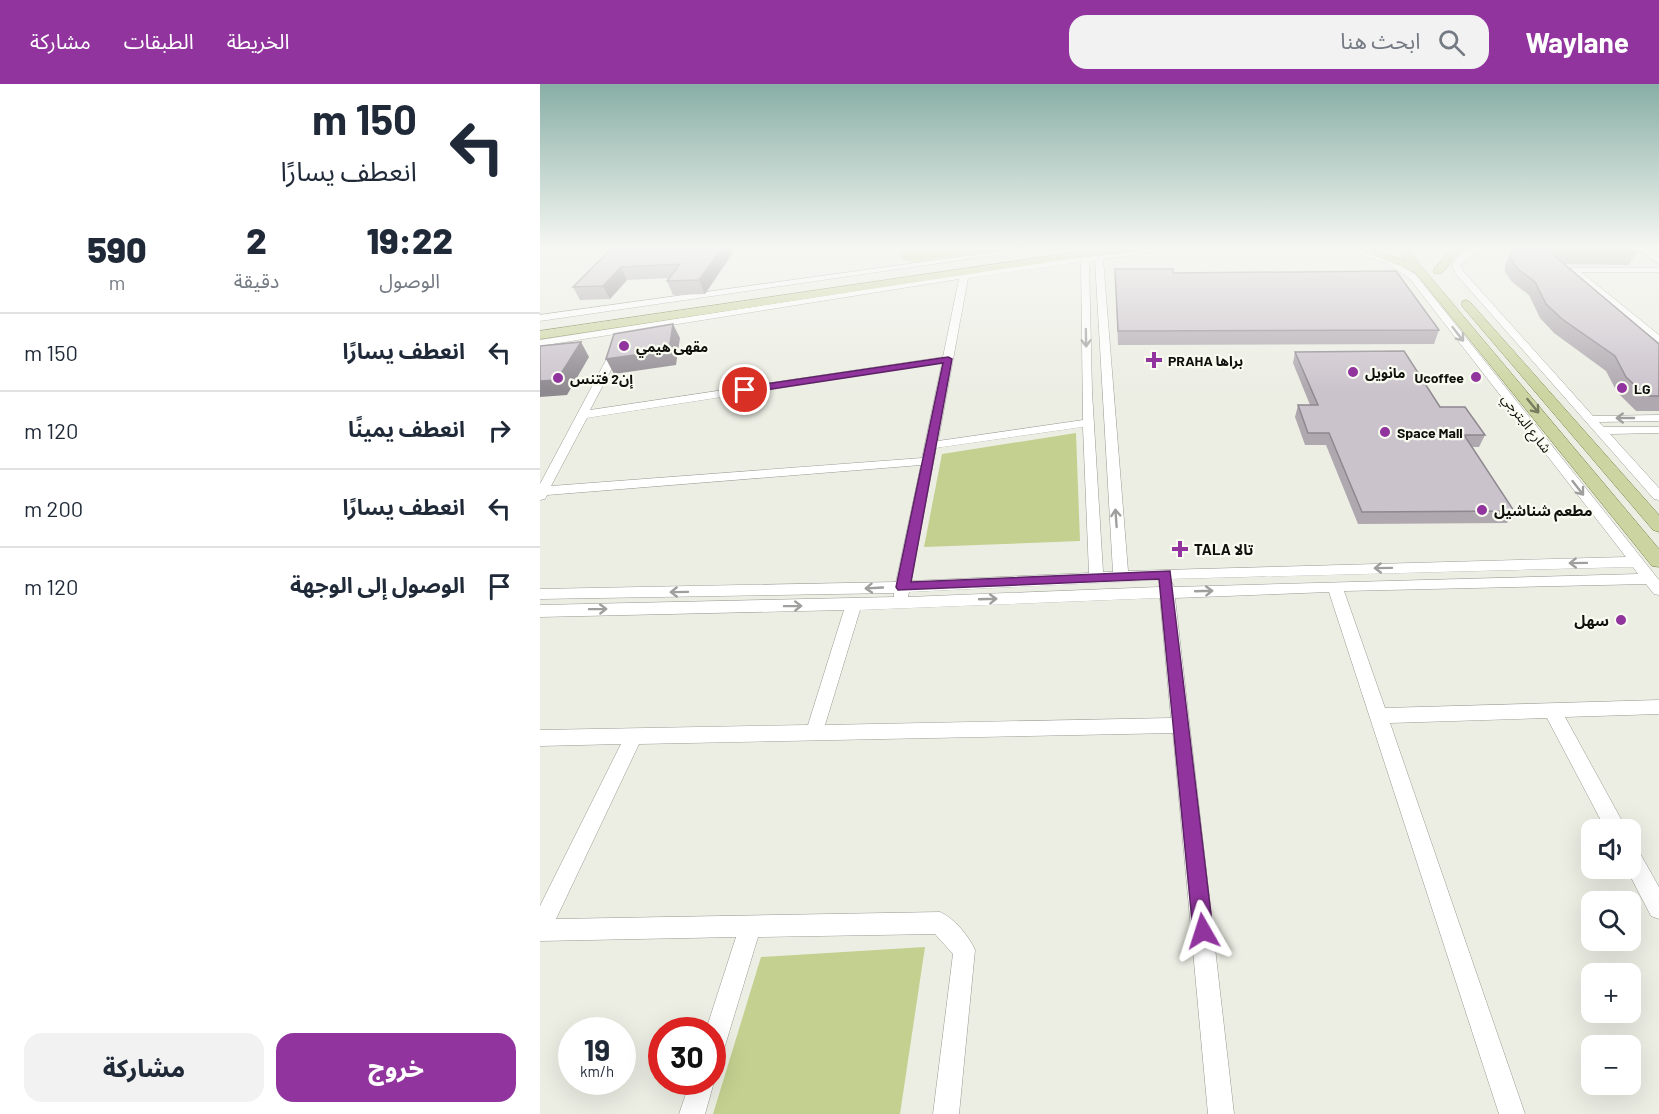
<!DOCTYPE html>
<html lang="ar">
<head>
<meta charset="utf-8">
<style>
	:root { --surface:#fff; --page:#f2f2f3; --text:#1f2937; --muted:#747a83; --line:#e0e1e3; --accent:#91349e }
	body { margin:0; font-family:Barlow,"Noto Sans Arabic",sans-serif; background:var(--page); color:var(--text); direction:rtl; height:100vh; display:flex; flex-direction:column; font-size:22px; white-space:nowrap }
	* { box-sizing:border-box; margin:0 }
	p { font-size:20px; color:var(--muted) }
	.icon { flex:none; width:33px; height:33px; fill:none; stroke:currentColor; stroke-width:2; stroke-linecap:round; stroke-linejoin:round }
	.map { position:relative; flex:1; overflow:hidden; direction:ltr }
	.side { display:flex; flex-direction:column; background:var(--surface); width:540px }
	.side>* { flex:none }
	.banner { background:#fff; color:var(--text); overflow:hidden }
	.controls { position:absolute; left:1041px; top:735px; display:grid; gap:12px }
	.controls a { display:grid; place-items:center; width:60px; height:60px; border-radius:12px; background:var(--surface); box-shadow:0 6px 24px #0002; font-size:30px }
	.speed { position:absolute; left:18px; top:933px; display:flex; gap:12px; font-size:30px; font-weight:700; text-align:center }
	.speed>* { display:grid; place-content:center; width:78px; height:78px; border-radius:50%; background:var(--surface); box-shadow:0 6px 24px #0002; line-height:1 }
	.speed small { font-size:15px; font-weight:400 }
	.speed .limit { border:9px solid #d22; background:#fff; color:#111 }
	.pin { position:absolute; display:grid; place-items:center; width:51px; height:51px; color:#fff; margin:-26px; border:3px solid #fff; border-radius:50%; box-shadow:0 2px 6px #0007 }
	.me { position:absolute; width:66px; margin:-33px; rotate:354deg; stroke-linejoin:round; filter:drop-shadow(0 0 4px #0008) }
	.turn { display:flex; align-items:center; gap:21px; height:126px; padding:0 24px; font-size:27px }
	.turn .icon { width:78px; height:78px; stroke-width:2.5 }
	.turn b { display:block; font-size:42px; line-height:51px }
	.eta { display:flex; justify-content:space-evenly; align-items:center; height:102px; text-align:center }
	.eta b { font-size:36px; font-weight:800; line-height:42px }
	.primary-button { display:flex; gap:12px; margin-top:auto; padding:12px 24px }
	.primary-button a { flex:1; height:69px; border-radius:18px; background:var(--accent); color:#fff; font-size:24px; font-weight:800; line-height:69px; text-align:center }
	.primary-button a+a { background:var(--page); color:var(--text) }
	ul { padding:0; list-style:none }
	li { display:flex; align-items:center; gap:18px; height:78px; padding:0 24px; border-top:2px solid var(--line) }
	li div { flex:1 }
	li b { display:block; font-size:22px }
	li em { font-style:normal }
	header { display:flex; align-items:center; gap:36px; box-sizing:border-box; height:84px; padding:0 30px; background:var(--accent); color:#fff }
	header strong { font-size:28px }
	nav { display:flex; gap:33px; margin-inline-start:auto; font-size:21px }
	.search { width:420px; height:54px; background:var(--page); display:flex; align-items:center; gap:15px; box-sizing:border-box; padding:0 21px; border-radius:18px; color:var(--muted); font-size:22px }
	main { display:flex; flex:1; min-height:0 }
	.map>svg:first-child { display:block }
	.green { fill:#c3d08f }
	.lines { fill:none; stroke-linecap:round; stroke-linejoin:round }
	.minor-casing { stroke:#989a91; stroke-width:1 }
	.major-casing { stroke:#747e45; stroke-width:1 }
	.minor { fill:#fff; fill-rule:evenodd }
	.major { fill:#ccd5a2; fill-rule:evenodd }
	.wall { fill:#afa8af }
	.shaded-wall { fill:#8e888f }
	.building { fill:#cbc3cc; stroke:#8e888f; stroke-width:1.5 }
	.oneway { stroke:#9f9f9e }
	.oneway2 { stroke:#777c5e }
	.route { fill:#91349e; stroke:#5e2267; stroke-width:1.5 }
	.poi-dot { fill:#91349e; stroke:#f9fbf1; stroke-width:2 }
	.labels { text-anchor:middle; dominant-baseline:central; stroke-width:4.5; stroke-linejoin:round; paint-order:stroke }
	.far-poi-label { font-size:14px; font-weight:bold; fill:#0f100c; stroke:#f9fbf1; text-anchor:start }
	.far-street-label { font-size:14px; fill:#0f100c; stroke:#f9fbf1 }
	.poi-label { font-size:15px; font-weight:bold; fill:#0f100c; stroke:#f9fbf1; text-anchor:start }
</style>
</head>
<body>
<header>
<strong>Waylane</strong>
<div class="search"><svg class="icon" aria-label="search" viewBox="0 0 24 24"><circle cx="10" cy="10" r="6"/><path d="M15 15l6 6"/></svg>ابحث هنا</div>
<nav><a>الخريطة</a><a>الطبقات</a><a>مشاركة</a></nav>
</header>
<main>
<div class="map">
<svg width="1119" height="1030" viewBox="0 0 1119 1030">
	<rect width="100%" height="100%" fill="#eceee4"/>
	<path class="green" d="M363,164H473L373,178L361,175Z
		M536,349L540,457L384,463L402,370Z
		M385,863L360,1030H173L221,873Z"/>
	<g class="lines">
		<g class="minor-casing">
			<path id="minor" d="M484,164H503L0,237V231Z
				M622,164H644L563,175L588,487L1086,473L870,195L847,179L799,164C827,163 854,176 876,191L1119,496V511L1114,510L1106,500L804,507L845,624L1119,616V630L1025,633L1087,746H1066L1007,634L850,639L985,1030H959L789,508L635,514L694,1030H668L633,649L99,660L16,835L400,828C414,834 429,852 435,866L419,1030H393L413,870L395,850L218,853L184,965L181,974L172,977V946H166L196,853L0,857V822L81,660L0,662V646L268,641L304,526L0,533V521L354,513V509L0,515V505L356,498L381,381L7,411L5,415L0,416V400L73,263L78,260L83,263L50,326L403,273L419,195L0,262V256L495,179ZM555,176L573,488H563L552,308L549,177ZM541,178L543,336L398,357L428,194ZM402,279L382,374L11,402L47,334ZM543,343L549,489L371,497L396,364ZM1093,483L1098,490L634,503L630,495ZM621,496L619,503L368,513L369,508ZM620,514L631,634L285,641L320,526Z
				M933,164H942L920,181L923,187L1053,332L1119,331V337L1059,338L1064,343H1119V349L1070,350L1119,404V416L1114,415L916,190L912,181L920,171Z
				M1097,164H1106L1119,174V180Z
				M1033,184H1119V188H1041L1119,251V259L1030,188L1029,186Z
				M1090,761L1097,764L1119,803V835L1111,832L1086,784H1090Z
				M172,993L174,998L165,1030H139L150,998H172Z"/>
		</g>
		<g class="major-casing">
			<path id="major" d="M564,164H588L583,167L0,255V247Z
				M815,164H830L866,177L856,164H866L1119,465V483L1112,482L876,189Z
				M913,164H923L902,189H894V185Z
				M926,216L930,218L1119,431V448L1113,446L922,222V218Z"/>
		</g>
		<use href="#minor" class="minor"/>
		<use href="#major" class="major"/>
	</g>
	<path class="wall" d="M72,164H196L165,210L133,211L127,197L129,194L87,196L70,215L40,216L33,203Z
		M976,164L1096,168L1089,181L1024,180L1119,260V327H1096L1077,308L1066,287L1014,249L1000,234L989,211L972,198L965,188V181L971,168Z
		M575,185L633,189L899,246L894,260L578,261Z
		M755,268L900,323L945,351L939,363H932L974,427L967,439L818,440L786,361H765L755,333L758,321H770L753,279Z"/>
	<path class="shaded-wall" d="M182,164H196L165,210L159,196Z
		M81,183L87,196L70,215L63,202Z
		M133,240L140,254L136,281L74,290L66,275Z
		M41,258L49,273L27,311L0,313V297Z"/>
	<path class="building" d="M72,164H182L159,196L127,197L140,180L81,183L63,202L33,203Z
		M976,164H1091L1096,168L1013,167L1011,169L1119,260V312H1106L1086,293L1075,272L1022,235L1006,220L995,198L978,185L970,174L971,168Z
		M575,185H633V189L856,187L899,246L578,247Z
		M133,240L129,266L66,275L74,250Z
		M41,258L17,296L0,297V262Z
		M864,267L900,323H925L945,351H924L974,427L822,428L789,349H768L758,321H778L755,268Z"/>
	<defs><path id="oneway-shaft" d="M-6 0H5M1.5-3L5.5 0L1.5 3" fill="none" stroke-width="1.6" stroke-linecap="round" stroke-linejoin="round" transform="scale(1.5)"/></defs>
	<g class="oneway">
		<use href="#oneway-shaft" transform="translate(918 250) rotate(52)"/>
		<use href="#oneway-shaft" transform="translate(546 254) rotate(89)"/>
		<use href="#oneway-shaft" transform="translate(1085 334) rotate(180)"/>
		<use href="#oneway-shaft" transform="translate(1038 404) rotate(52)"/>
		<use href="#oneway-shaft" transform="translate(576 434) rotate(-94)"/>
		<use href="#oneway-shaft" transform="translate(1038 479) rotate(179)"/>
		<use href="#oneway-shaft" transform="translate(843 484) rotate(179)"/>
		<use href="#oneway-shaft" transform="translate(334 504) rotate(177)"/>
		<use href="#oneway-shaft" transform="translate(664 507) rotate(-2)"/>
		<use href="#oneway-shaft" transform="translate(139 508) rotate(179)"/>
		<use href="#oneway-shaft" transform="translate(448 515) rotate(-2)"/>
		<use href="#oneway-shaft" transform="translate(253 522) rotate(-1)"/>
		<use href="#oneway-shaft" transform="translate(58 525) rotate(-1)"/>
	</g>
	<use class="oneway2" href="#oneway-shaft" transform="translate(993 322) rotate(51)"/>
	<linearGradient id="sky" x2="0" y2="1"><stop stop-color="#88afa5"/><stop offset="0.53" stop-color="#f6f7f3"/><stop offset="1" stop-color="#f6f7f3" stop-opacity="0"/></linearGradient>
	<rect width="1119" height="308" fill="url(#sky)"/>
	<path class="route" d="M408,273L412,275L371,498L630,487L673,847L670,854L663,857L656,854L653,847L619,495L358,506L356,503L403,279L205,309L200,306L205,303Z"/>
	<g class="poi-dot">
		<circle cx="84" cy="262" r="6"/>
		<path d="M611 267h6v6h6v6h-6v6h-6v-6h-6v-6h6z"/>
		<circle cx="813" cy="288" r="6"/>
		<circle cx="936" cy="293" r="6"/>
		<circle cx="18" cy="294" r="6"/>
		<circle cx="1082" cy="304" r="6"/>
		<circle cx="845" cy="348" r="6"/>
		<circle cx="942" cy="426" r="6"/>
		<path d="M637 456h6v6h6v6h-6v6h-6v-6h-6v-6h6z"/>
		<circle cx="1081" cy="536" r="6"/>
	</g>
	<g class="labels">
		<g class="far-poi-label">
			<text x="96" y="262">مقهى هيمي</text>
			<text x="628" y="276">PRAHA براها</text>
			<text x="825" y="288">مانويل</text>
			<text x="924" y="293" text-anchor="end">Ucoffee</text>
			<text x="30" y="294">إن2 فتنس</text>
			<text x="1094" y="304">LG</text>
			<text x="857" y="348">Space Mall</text>
		</g>
		<g class="far-street-label">
			<text transform="translate(987 339) rotate(52)">شارع البترجي</text>
		</g>
		<g class="poi-label">
			<text x="954" y="426">مطعم شناشيل</text>
			<text x="654" y="465">TALA تالا</text>
			<text x="1069" y="536" text-anchor="end">سهل</text>
		</g>
	</g>
</svg>
<div class="controls">
<a><svg class="icon" aria-label="sound" viewBox="0 0 24 24"><path d="M4 9h4l5-4v14l-5-4H4zM17 9q2 3 0 6"/></svg></a>
<a><svg class="icon" aria-label="search" viewBox="0 0 24 24"><circle cx="10" cy="10" r="6"/><path d="M15 15l6 6"/></svg></a>
<a>+</a>
<a>−</a>
</div>
<div class="speed"><div>19<small>km/h</small></div><div class="limit">30</div></div>
<div class="pin" style="left:205px;top:306px;background:#d93025"><svg class="icon" aria-label="arrive" viewBox="0 0 24 24"><path d="M6 21V4h12l-3 4 3 4H6"/></svg></div>
<svg class="me" style="left:663px;top:847px" viewBox="-20 -20 40 40"><path d="M0-17L14 15 0 8-14 15z" fill="#91349e" stroke="#fff" stroke-width="4"/></svg>
</div>
<section class="side">
<div class="banner">
<div class="turn"><svg class="icon" aria-label="left" viewBox="0 0 24 24"><path d="M17 20v-9H6M10 6l-5 5 5 5"/></svg><div><b>150 m</b>انعطف يسارًا</div></div>
</div>
<div class="eta">
<div><b>19:22</b><p>الوصول</p></div>
<div><b>2</b><p>دقيقة</p></div>
<div><b>590</b><p>m</p></div>
</div>
<ul>
<li><svg class="icon" aria-label="left" viewBox="0 0 24 24"><path d="M17 20v-9H6M10 6l-5 5 5 5"/></svg><div><b>انعطف يسارًا</b></div><em>150 m</em></li>
<li><svg class="icon" aria-label="right" viewBox="0 0 24 24"><path d="M7 20v-9h11M14 6l5 5-5 5"/></svg><div><b>انعطف يمينًا</b></div><em>120 m</em></li>
<li><svg class="icon" aria-label="left" viewBox="0 0 24 24"><path d="M17 20v-9H6M10 6l-5 5 5 5"/></svg><div><b>انعطف يسارًا</b></div><em>200 m</em></li>
<li><svg class="icon" aria-label="arrive" viewBox="0 0 24 24"><path d="M6 21V4h12l-3 4 3 4H6"/></svg><div><b>الوصول إلى الوجهة</b></div><em>120 m</em></li>
</ul>
<div class="primary-button"><a>خروج</a><a>مشاركة</a></div>
</section>
</main>
</body>
</html>
